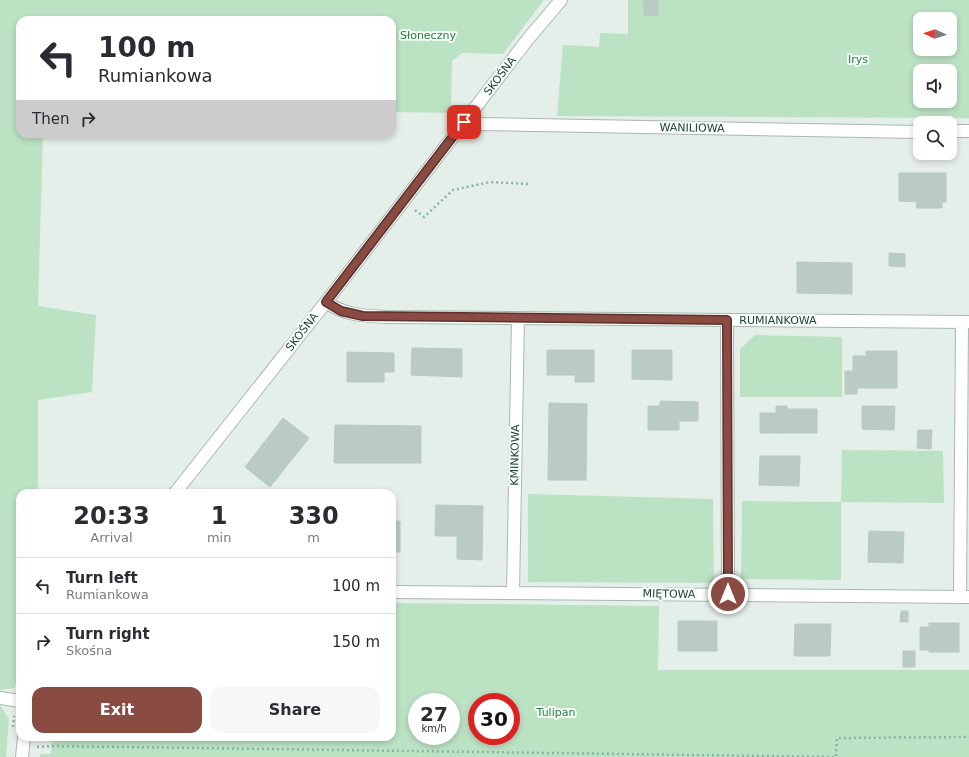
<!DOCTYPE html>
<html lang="en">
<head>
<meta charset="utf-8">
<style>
	:root { --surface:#fff; --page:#f7f7f7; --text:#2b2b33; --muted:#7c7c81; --line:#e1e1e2; --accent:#8a4b42 }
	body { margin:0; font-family:"DejaVu Sans",sans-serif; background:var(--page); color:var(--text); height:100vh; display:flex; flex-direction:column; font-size:15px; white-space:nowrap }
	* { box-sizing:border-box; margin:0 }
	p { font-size:13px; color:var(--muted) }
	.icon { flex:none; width:22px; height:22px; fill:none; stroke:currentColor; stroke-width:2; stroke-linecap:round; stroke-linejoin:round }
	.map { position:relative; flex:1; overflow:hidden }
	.side { position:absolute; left:16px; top:489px; width:380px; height:252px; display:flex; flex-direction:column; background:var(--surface); border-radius:12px; box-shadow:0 2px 6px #0003 }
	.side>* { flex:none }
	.top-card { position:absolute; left:16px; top:16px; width:380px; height:122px; border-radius:12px; box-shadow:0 2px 6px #0003; background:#fff; color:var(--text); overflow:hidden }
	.needle { width:26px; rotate:273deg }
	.fabs { position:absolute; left:913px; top:12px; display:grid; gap:8px }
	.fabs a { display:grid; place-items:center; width:44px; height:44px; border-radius:8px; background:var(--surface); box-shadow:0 2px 6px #0003; font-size:20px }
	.speed { position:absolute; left:408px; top:693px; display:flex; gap:8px; font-size:20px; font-weight:700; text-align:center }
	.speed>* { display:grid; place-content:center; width:52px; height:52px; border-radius:50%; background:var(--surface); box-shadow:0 2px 6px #0003; line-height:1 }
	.speed small { font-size:10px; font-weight:400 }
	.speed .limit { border:6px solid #d22; background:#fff; color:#111 }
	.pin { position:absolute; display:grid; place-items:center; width:34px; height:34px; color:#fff; margin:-17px; border-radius:8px; box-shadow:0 2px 6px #0006 }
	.me { position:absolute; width:44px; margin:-22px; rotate:0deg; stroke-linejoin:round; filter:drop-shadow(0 0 3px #0008) }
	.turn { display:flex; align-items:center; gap:14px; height:84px; padding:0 16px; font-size:18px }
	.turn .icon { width:52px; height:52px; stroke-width:2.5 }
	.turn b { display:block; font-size:28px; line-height:34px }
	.then { display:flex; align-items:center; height:38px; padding:0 16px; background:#0003; gap:8px; font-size:15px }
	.eta { display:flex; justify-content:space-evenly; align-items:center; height:68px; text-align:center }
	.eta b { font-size:24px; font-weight:700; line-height:28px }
	.primary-button { display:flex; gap:8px; margin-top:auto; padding:8px 16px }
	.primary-button a { flex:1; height:46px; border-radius:12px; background:var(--accent); color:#fff; font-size:16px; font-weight:700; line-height:46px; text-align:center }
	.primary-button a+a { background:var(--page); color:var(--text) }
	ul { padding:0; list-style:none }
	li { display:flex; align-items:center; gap:12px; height:56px; padding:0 16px; border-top:1px solid var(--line) }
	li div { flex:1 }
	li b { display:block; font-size:15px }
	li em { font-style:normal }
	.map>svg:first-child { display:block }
	.green { fill:#bce2c4; fill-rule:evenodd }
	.building { fill:#bacbc3; stroke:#b6cac0 }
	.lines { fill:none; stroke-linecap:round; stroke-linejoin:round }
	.minor-casing { stroke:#a7b8b1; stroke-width:14 }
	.path { stroke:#83b6a2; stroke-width:2.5; stroke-dasharray:2 3; stroke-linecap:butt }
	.minor { stroke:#fff; stroke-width:12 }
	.route-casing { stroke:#5a312b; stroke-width:10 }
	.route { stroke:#8a4b42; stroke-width:7 }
	.labels { text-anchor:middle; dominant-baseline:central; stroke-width:4; stroke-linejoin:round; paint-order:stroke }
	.park-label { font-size:11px; fill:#287e43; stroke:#f6fbf8 }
	.street-label { font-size:11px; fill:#224338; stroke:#f6fbf8 }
</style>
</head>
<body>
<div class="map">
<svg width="969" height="757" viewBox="0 0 969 757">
	<rect width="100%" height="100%" fill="#e5efea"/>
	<path class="green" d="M0,0H544L503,54L462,53L452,61L451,113L392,112V20H20V134H43L38,306L96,315L92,392L38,400V493H20V672L14,688L0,690Z
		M628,0H969V118L557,116L563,45L599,47L600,33L628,34ZM920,19H950V49H920ZM920,71H950V101H920Z
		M755,335L842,337V397H740V349Z
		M842,450L943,451L944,503L841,502V580L741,579L742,501L841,502Z
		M528,494L713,499L714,583L528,582Z
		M392,603L659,606L658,670H969V757H40V754H51L52,739L39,737H392ZM417,702H451V736H417ZM477,702H511V736H477Z
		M0,705L9,719L6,757H0Z"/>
	<path class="building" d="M644,0H658V16L644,15Z
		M899,173H946V202H942V208H916L917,202L899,201Z
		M889,253L905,254V267L889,266Z
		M797,262L852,263V294L797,293Z
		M412,348L462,349V377L411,375Z
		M547,350H594V382H575V375H547Z
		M632,350H672V380L632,379Z
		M866,351H897V388H857V394H845V371H853V356H866Z
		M347,352L394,353V372H384V382H347Z
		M660,401L698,402V421H679V430H648V406H660Z
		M549,403L587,404L586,480H548Z
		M776,406H787V409H817V433H776Z
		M862,406H895L894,430L862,429Z
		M760,413H776V433H760Z
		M283,418L309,438L270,487L245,467Z
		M335,425L421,426V463H334Z
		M918,430H932L931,449L917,448Z
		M760,456H800L799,486L759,485Z
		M436,505L483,506L482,560L457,559V536H435Z
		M392,521H400V552H392Z
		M869,531L904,532L903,563L868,562Z
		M901,611H908V622H900Z
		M678,621H717V651H678Z
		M929,623H959V652H929V650H920V627H929Z
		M795,624H831L830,656H794Z
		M903,651H915V667H903Z"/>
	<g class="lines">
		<g class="minor-casing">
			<path id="minor" d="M464,122L476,124L920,132
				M950,131H969
				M326,302C344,315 364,316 386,317L969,322
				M727,320L728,594
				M175,493L326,302L528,39L561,0
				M392,592L969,597
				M513,593L518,318
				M960,597L962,322
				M0,698L20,701
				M22,757L24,737"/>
		</g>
		<path class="path" d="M415,210L424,217L453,190L490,182L528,184
			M13,727L14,716
			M37,747L52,746L836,757L837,738L969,737"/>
		<use href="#minor" class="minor"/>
	</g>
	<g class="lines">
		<g class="route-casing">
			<path id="route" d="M464,122L326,302L341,311L363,316L727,320L728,594"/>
		</g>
		<use href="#route" class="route"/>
	</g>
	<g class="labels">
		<g class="park-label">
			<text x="428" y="35">Słoneczny</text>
			<text x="858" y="59">Irys</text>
			<text x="556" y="712">Tulipan</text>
		</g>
		<g class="street-label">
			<text transform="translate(500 76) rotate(-53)">SKOŚNA</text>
			<text transform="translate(692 128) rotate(1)">WANILIOWA</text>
			<text x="778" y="320">RUMIANKOWA</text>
			<text transform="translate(302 332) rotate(-52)">SKOŚNA</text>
			<text transform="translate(515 455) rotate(-89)">KMINKOWA</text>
			<text transform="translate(669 594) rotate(1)">MIĘTOWA</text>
		</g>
	</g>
</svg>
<div class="fabs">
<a><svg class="needle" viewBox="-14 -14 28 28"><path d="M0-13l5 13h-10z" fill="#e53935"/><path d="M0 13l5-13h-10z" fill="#7c7c81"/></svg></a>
<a><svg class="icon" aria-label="sound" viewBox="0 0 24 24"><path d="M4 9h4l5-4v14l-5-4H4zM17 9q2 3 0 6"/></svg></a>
<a><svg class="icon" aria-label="search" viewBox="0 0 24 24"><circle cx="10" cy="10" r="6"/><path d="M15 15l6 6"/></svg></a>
</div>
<div class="speed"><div>27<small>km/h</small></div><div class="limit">30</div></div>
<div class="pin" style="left:464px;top:122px;background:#d93025"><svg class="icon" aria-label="arrive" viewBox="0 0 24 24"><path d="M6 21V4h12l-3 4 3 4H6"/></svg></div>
<svg class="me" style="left:728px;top:594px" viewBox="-20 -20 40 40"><circle r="17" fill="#8a4b42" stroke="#fff" stroke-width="3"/><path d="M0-11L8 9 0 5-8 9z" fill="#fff"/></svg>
<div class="top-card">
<div class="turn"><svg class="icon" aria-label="left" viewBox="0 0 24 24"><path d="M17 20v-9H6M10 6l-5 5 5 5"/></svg><div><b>100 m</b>Rumiankowa</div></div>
<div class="then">Then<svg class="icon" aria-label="right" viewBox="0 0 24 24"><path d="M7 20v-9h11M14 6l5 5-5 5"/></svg></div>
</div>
<section class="side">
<div class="eta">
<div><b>20:33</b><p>Arrival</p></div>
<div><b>1</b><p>min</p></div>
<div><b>330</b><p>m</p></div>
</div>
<ul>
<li><svg class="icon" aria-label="left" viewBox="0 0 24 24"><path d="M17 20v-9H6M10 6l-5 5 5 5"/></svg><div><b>Turn left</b><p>Rumiankowa</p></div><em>100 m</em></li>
<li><svg class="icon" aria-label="right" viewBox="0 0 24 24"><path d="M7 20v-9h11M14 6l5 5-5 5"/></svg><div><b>Turn right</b><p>Skośna</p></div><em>150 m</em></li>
</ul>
<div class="primary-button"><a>Exit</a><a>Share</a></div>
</section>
</div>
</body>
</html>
